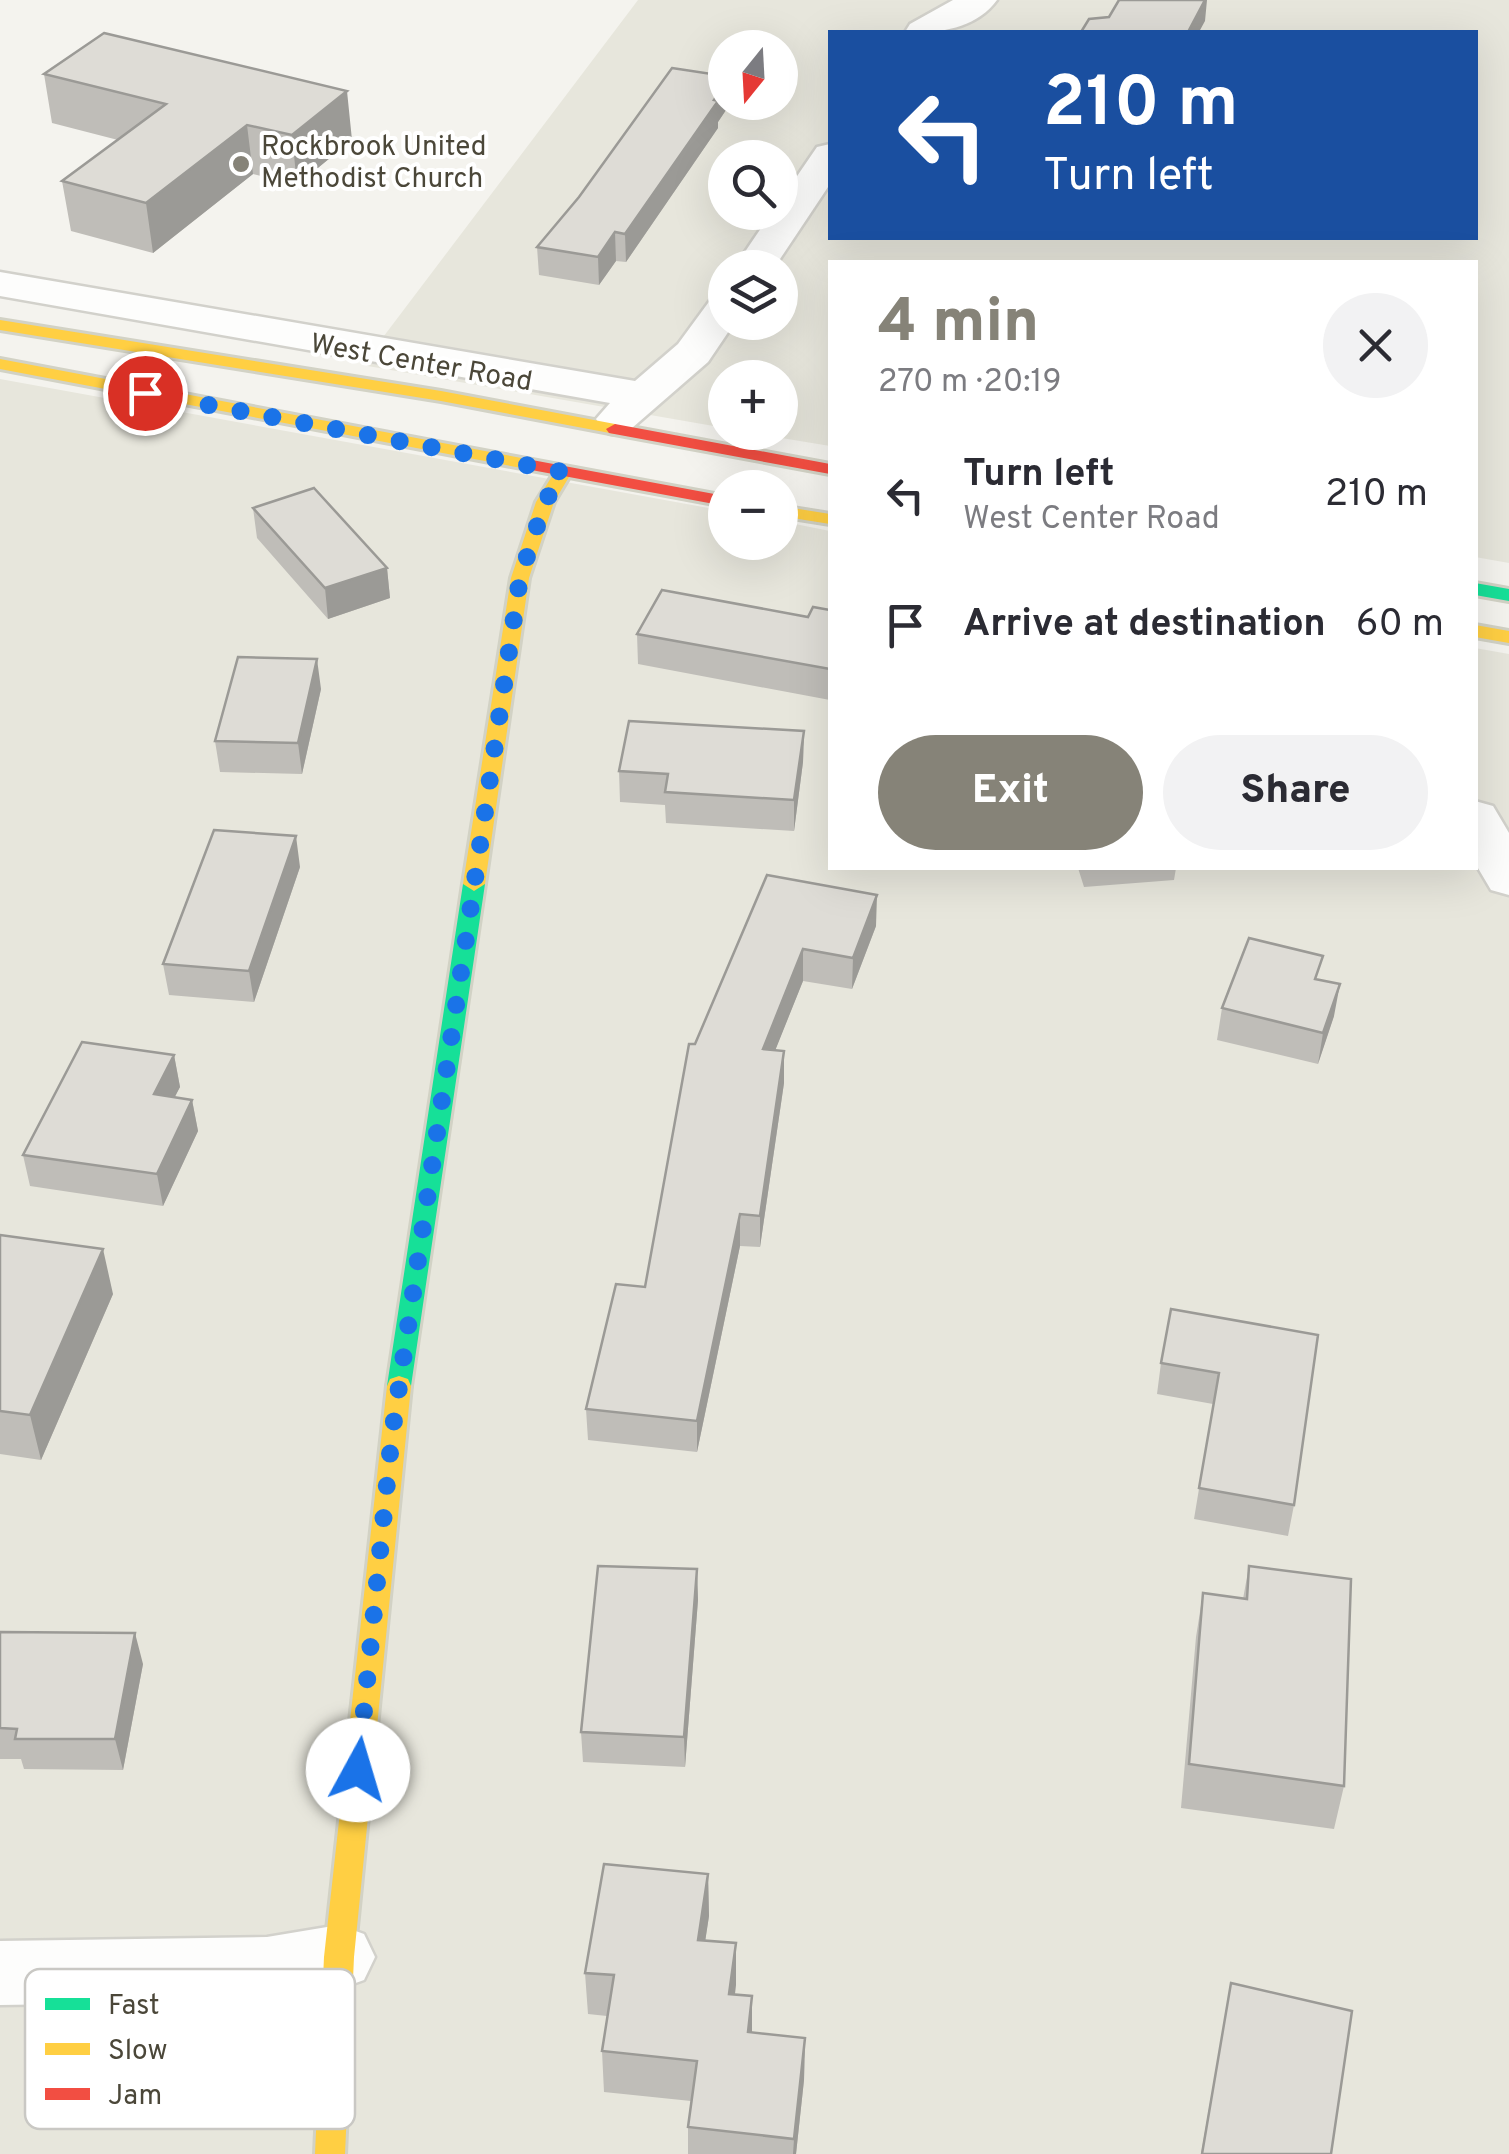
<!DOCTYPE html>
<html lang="en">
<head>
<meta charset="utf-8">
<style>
	:root { --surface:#fff; --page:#f2f2f3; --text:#2b2b33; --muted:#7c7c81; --accent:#868378 }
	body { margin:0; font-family:Overpass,sans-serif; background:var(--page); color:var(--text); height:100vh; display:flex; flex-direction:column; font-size:38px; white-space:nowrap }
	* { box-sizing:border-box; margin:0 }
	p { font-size:32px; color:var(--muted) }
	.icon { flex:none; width:55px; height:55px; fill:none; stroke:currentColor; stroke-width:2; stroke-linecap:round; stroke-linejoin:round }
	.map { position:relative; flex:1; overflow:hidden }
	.sheet { position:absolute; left:828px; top:260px; width:650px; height:610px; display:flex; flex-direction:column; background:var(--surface); border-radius:0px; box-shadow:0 10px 40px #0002 }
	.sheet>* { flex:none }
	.hud { position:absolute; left:828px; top:30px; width:650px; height:210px; border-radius:0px; box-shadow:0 10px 40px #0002; background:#1a4fa0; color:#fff; overflow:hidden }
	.needle { width:65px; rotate:198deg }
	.tools { position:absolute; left:708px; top:30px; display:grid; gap:20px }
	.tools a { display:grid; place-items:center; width:90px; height:90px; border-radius:50%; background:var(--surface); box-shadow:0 10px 40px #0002; font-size:50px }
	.pin { position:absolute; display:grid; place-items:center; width:85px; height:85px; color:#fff; margin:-42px; border:5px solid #fff; border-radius:50%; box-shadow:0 2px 10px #0007 }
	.me { position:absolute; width:110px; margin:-55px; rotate:6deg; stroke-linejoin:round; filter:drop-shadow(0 0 8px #0008) }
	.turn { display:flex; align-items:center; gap:35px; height:210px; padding:0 50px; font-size:45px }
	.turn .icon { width:130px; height:130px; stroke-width:2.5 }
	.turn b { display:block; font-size:70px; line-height:85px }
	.round { display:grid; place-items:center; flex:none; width:105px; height:105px; border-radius:52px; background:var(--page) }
	.head { display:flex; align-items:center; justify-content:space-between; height:170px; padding:0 50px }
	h1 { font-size:60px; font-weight:800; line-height:75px; color:var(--accent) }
	.action { display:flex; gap:20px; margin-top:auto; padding:20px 50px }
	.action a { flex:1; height:115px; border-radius:60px; background:var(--accent); color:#fff; font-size:40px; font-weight:800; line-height:115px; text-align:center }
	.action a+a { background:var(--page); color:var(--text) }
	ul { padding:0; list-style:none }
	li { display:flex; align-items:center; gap:30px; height:130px; padding:0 50px }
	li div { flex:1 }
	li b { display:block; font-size:38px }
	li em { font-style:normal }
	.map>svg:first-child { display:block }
	.residential { fill:#e7e6dc; fill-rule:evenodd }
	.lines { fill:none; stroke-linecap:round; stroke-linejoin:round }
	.street-casing { stroke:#d2d1cb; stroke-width:5 }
	.fast-casing { stroke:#d2d2c5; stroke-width:6 }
	.slow-casing { stroke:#d2d2c5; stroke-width:6 }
	.jam-casing { stroke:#d2d2c5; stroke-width:6 }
	.street { fill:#fdfdfc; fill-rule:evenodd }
	.fast { fill:#16e098; fill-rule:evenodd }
	.slow { fill:#ffcf43; fill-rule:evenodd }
	.jam { fill:#f24e42; fill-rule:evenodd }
	.wall { fill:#bfbdb8 }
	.shaded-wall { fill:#9b9a96 }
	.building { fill:#dedcd6; stroke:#9b9a96; stroke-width:2.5 }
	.route { stroke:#1a73e8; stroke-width:18; stroke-dasharray:0 32.4 }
	.poi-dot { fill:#868378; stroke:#fff; stroke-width:4 }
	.labels { text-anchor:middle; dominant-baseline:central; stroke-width:8; stroke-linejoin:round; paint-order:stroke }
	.far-poi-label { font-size:28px; fill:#4b4739; stroke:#fff; text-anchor:start }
	.far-street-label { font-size:28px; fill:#4b4739; stroke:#fff }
	.key { fill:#fff; stroke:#c9c8c4; stroke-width:2.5 }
	.key-label { font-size:28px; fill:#4b4739 }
</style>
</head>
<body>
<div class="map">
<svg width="1509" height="2154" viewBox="0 0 1509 2154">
	<rect width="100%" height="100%" fill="#f4f3ee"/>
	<path class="residential" d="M638,0H1509V563L1475,557V262H830V446L752,433L780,432V378H725V428L362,365ZM830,32H1475V238H830ZM725,48H780V102H725ZM725,158H780V212H725ZM725,268H780V322H725Z
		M0,379L725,511V542H780V521L830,531V868H1475V648L1509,654V2154H0Z"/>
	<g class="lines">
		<g class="street-casing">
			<path id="street" d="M953,0H997C976,29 937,34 905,32L910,24Z
				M830,144V184L774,268H734L772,212H780V201L817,147Z
				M0,272L635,381L678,344L711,299L725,296V322H735L708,362L632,428L617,432L602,428L596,419L610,403L0,296Z
				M1475,801L1493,806L1509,833V895L1491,890L1475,863Z
				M339,1925L364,1934L375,1957L364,1980L339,1989L267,2001L0,2005V1941L267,1937Z"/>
		</g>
		<g class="fast-casing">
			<path id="fast" d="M1475,583L1509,589V601L1475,595Z
				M474,877L485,884L411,1386L408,1393H390L387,1386L463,884Z"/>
		</g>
		<g class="slow-casing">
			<path id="slow" d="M0,320L441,391L615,424L624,429L615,434L441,401L0,330Z
				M0,359L532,460L541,465L532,470L0,369Z
				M563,467L572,472L554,502L529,578L485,884L474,891L463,884L511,578L536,502L557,468Z
				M780,506L830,514V524L780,516Z
				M1475,625L1509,631V643L1475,637Z
				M399,1376L408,1379L411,1386L354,1957L345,2154H315L324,1957L387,1386L390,1379Z"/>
		</g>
		<g class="jam-casing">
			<path id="jam" d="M615,424L830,464V474L609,433L606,429Z
				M532,460L725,496V506L526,469V461Z"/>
		</g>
		<use href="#street" class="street"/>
		<use href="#fast" class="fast"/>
		<use href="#slow" class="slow"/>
		<use href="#jam" class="jam"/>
	</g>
	<path class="wall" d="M44,74L352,140L297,185L253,174L153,253L71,231L62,181L118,140L52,123Z
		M725,102H730V104L718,122V128L626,262L616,261L599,285L539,275L537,247Z
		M253,508L387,568L390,598L328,619L257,538Z
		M830,610V700L638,664L637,634L808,617Z
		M321,689L302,774L220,772L215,741Z
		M804,731L803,762L794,831L666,823L665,805L620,802L619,771Z
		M300,867L254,1002L169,995L163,964Z
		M1078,868H1176L1174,880L1084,887Z
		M767,875L876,926L852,989L803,981L775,1050L784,1083L760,1247L740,1246L697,1452L588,1440L586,1409L645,1287L695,1044Z
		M1319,980L1334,1016L1318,1064L1217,1040L1222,1008Z
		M174,1055L180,1087L174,1097L192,1100L198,1131L163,1206L30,1186L23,1155Z
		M0,1235L113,1294L41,1460L0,1454Z
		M1318,1335L1294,1505L1288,1536L1194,1519L1213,1404L1157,1394L1161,1363Z
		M1249,1566L1344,1786L1334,1829L1181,1808L1196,1637L1203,1593L1243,1599Z
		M697,1569L698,1600L685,1767L583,1762L581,1732Z
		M0,1632L143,1664L123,1770L24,1769L21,1759H0Z
		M708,1874L709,1916L705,1941L736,1943L735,1995L752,1996V2032L805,2038L804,2080L796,2154H688V2127L691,2101L604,2092L602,2051L607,2016L588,2014L585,1973Z
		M1231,1983L1331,2154H1201Z"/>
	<path class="shaded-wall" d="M1205,0H1207L1205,21L1199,32H1188Z
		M725,84V102H730V104L718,122V128L626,262L625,234Z
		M347,91L352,140L297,185L292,135Z
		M247,125L253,174L153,253L146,203Z
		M615,232L616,261L599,285L598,257Z
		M387,568L390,598L328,619L325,588Z
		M317,659L321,689L302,774L298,743Z
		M804,731L803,762L794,831V800Z
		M296,836L300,867L254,1002L249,971Z
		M877,895L876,926L852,989L853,958Z
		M803,949V981L763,1081V1049Z
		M1340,984L1334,1016L1318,1064L1323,1033Z
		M784,1051V1083L760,1247V1216Z
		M174,1055L180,1087L160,1126L154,1094Z
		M192,1100L198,1131L163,1206L157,1174Z
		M740,1214V1246L697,1452V1421Z
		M103,1249L113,1294L41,1460L30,1415Z
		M697,1569L698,1600L685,1767L684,1737Z
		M135,1633L143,1664L123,1770L115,1739Z
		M708,1874L709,1916L699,1982L698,1940Z
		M736,1943V1985L730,2036L729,1994Z
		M752,1996V2038L748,2032Z
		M805,2038L804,2080L796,2154H793L794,2139Z"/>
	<path class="building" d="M1119,0H1205L1188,32H1081L1089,19L1109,17Z
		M104,33L347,91L292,135L247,125L146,203L62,181L166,104L44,74Z
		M672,68L725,76V84L714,100L718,101L625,234L615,232L598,257L537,247L579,197Z
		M314,488L387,568L325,588L253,508Z
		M662,590L808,617L813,607L830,610V669L637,634Z
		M238,657L317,659L298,743L215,741Z
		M629,721L804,731L794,800L665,792L668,774L619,771Z
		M214,830L296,836L249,971L163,964Z
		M767,875L877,895L853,958L803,949L763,1049L784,1051L760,1216L740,1214L697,1421L586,1409L616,1284L645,1287L689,1044H695Z
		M1249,938L1323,956L1315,979L1340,984L1323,1033L1222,1008Z
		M82,1042L174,1055L154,1094L192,1100L157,1174L23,1155Z
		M0,1235L103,1249L30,1415L0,1411Z
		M1171,1309L1318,1335L1294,1505L1199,1488L1219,1373L1161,1363Z
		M598,1566L697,1569L684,1737L581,1732Z
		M1249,1566L1351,1579L1344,1786L1189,1764L1203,1593L1247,1599Z
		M0,1632L135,1633L115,1739H15L17,1729L0,1728Z
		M604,1864L708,1874L698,1940L736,1943L729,1994L752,1996L748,2032L805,2038L794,2139L688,2127L697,2061L602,2051L614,1975L585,1973Z
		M1231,1983L1352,2011L1331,2154H1202Z"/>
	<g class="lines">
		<path class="route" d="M145,393L563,472L545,502L520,578L392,1434L358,1770"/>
	</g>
	<circle class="poi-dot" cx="241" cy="164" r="10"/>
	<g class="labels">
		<g class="far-poi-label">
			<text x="261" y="148">Rockbrook United<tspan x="261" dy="32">Methodist Church</tspan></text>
		</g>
		<g class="far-street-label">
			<text transform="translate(421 364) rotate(10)">West Center Road</text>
		</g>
	</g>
	<rect x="25" y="1969" width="330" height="160" rx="15" class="key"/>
	<rect x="45" y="1998" width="45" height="12" fill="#16e098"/>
	<rect x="45" y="2043" width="45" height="12" fill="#ffcf43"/>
	<rect x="45" y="2088" width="45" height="12" fill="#f24e42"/>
	<g class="key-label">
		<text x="108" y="2014">Fast</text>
		<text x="108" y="2059">Slow</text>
		<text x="108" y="2104">Jam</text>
	</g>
</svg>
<div class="tools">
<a><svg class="needle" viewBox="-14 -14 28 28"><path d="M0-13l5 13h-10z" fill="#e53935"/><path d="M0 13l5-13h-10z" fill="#7c7c81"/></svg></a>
<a><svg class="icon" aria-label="search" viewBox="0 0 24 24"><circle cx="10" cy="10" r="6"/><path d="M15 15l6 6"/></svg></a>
<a><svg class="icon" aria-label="layers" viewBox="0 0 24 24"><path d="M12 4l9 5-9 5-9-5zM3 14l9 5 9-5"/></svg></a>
<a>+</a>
<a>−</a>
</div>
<div class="pin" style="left:145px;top:393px;background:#d93025"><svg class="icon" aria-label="arrive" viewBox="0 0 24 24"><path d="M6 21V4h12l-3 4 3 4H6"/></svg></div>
<svg class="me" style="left:358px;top:1770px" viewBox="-20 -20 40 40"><circle r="19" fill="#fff"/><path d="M0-13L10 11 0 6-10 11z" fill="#1a73e8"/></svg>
<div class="hud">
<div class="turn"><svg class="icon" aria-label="left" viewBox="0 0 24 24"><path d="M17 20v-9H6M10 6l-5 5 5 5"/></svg><div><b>210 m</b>Turn left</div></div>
</div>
<section class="sheet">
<div class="head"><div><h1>4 min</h1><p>270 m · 20:19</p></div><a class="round"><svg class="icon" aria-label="close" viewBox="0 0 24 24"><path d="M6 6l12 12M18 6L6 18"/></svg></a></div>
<ul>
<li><svg class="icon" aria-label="left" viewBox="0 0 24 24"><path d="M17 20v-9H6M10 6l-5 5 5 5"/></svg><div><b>Turn left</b><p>West Center Road</p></div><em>210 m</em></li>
<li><svg class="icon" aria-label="arrive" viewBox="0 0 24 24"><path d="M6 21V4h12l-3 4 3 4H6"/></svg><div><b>Arrive at destination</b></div><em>60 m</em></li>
</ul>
<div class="action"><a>Exit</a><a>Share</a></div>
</section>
</div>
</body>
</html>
